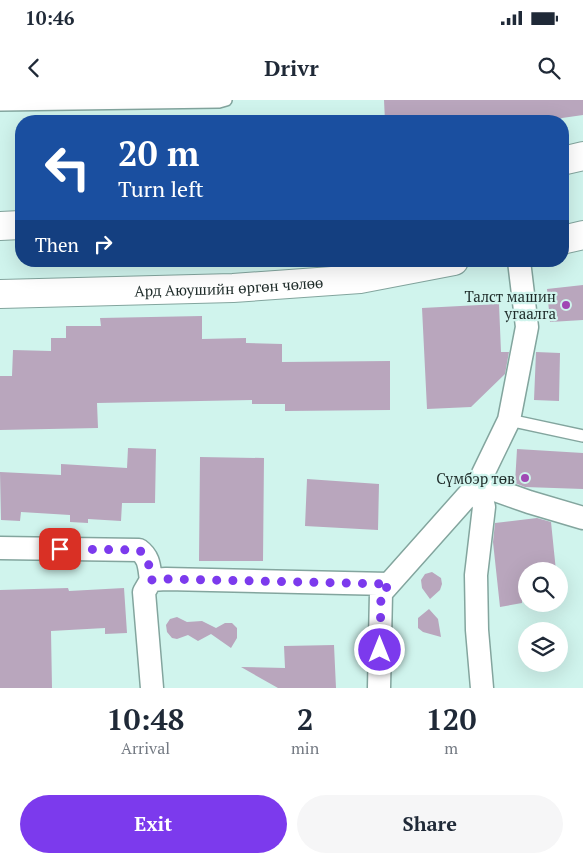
<!DOCTYPE html>
<html lang="en">
<head>
<meta charset="utf-8">
<style>
	:root { --surface:#fff; --page:#f6f6f7; --text:#1f2937; --muted:#747a83; --accent:#7c3aed }
	body { margin:0; font-family:"PT Serif",serif; background:var(--page); color:var(--text); height:100vh; display:flex; flex-direction:column; font-size:19px; white-space:nowrap }
	* { box-sizing:border-box; margin:0 }
	p { font-size:16px; color:var(--muted) }
	.icon { flex:none; width:28px; height:28px; fill:none; stroke:currentColor; stroke-width:2; stroke-linecap:round; stroke-linejoin:round }
	.map { position:relative; height:588px; overflow:hidden }
	.sheet { display:flex; flex-direction:column; background:var(--surface); flex:1 }
	.sheet>* { flex:none }
	.top-card { position:absolute; left:15px; top:15px; width:554px; height:152px; border-radius:20px; box-shadow:0 5px 20px #0002; background:#1a4fa0; color:#fff; overflow:hidden }
	.buttons { position:absolute; left:518px; top:462px; display:grid; gap:10px }
	.buttons a { display:grid; place-items:center; width:50px; height:50px; border-radius:50%; background:var(--surface); box-shadow:0 5px 20px #0002; font-size:25px }
	.pin { position:absolute; display:grid; place-items:center; width:42px; height:42px; color:#fff; margin:-21px; border-radius:10px; box-shadow:0 2px 8px #0006 }
	.me { position:absolute; width:55px; margin:-28px; rotate:0deg; stroke-linejoin:round; filter:drop-shadow(0 0 4px #0008) }
	.turn { display:flex; align-items:center; gap:18px; height:105px; padding:0 20px; font-size:22px }
	.turn .icon { width:65px; height:65px; stroke-width:2.5 }
	.turn b { display:block; font-size:35px; line-height:42px }
	.then { display:flex; align-items:center; height:48px; padding:0 20px; background:#0003; gap:10px; font-size:19px }
	.eta { display:flex; justify-content:space-evenly; align-items:center; height:85px; text-align:center }
	.eta b { font-size:30px; font-weight:800; line-height:35px }
	.action { display:flex; gap:10px; margin-top:auto; padding:10px 20px }
	.action a { flex:1; height:58px; border-radius:30px; background:var(--accent); color:#fff; font-size:20px; font-weight:800; line-height:58px; text-align:center }
	.action a+a { background:var(--page); color:var(--text) }
	.status { display:flex; justify-content:space-between; align-items:center; height:35px; padding:0 25px; background:var(--surface); direction:ltr }
	.status svg { height:14px; fill:currentColor }
	header { display:flex; justify-content:space-between; align-items:center; height:65px; padding:0 20px; background:var(--surface); font-size:22px; font-weight:800 }
	.map>svg:first-child { display:block }
	.building { fill:#b9a6bd }
	.lines { fill:none; stroke-linecap:round; stroke-linejoin:round }
	.lane-casing { stroke:#83a59e; stroke-width:14 }
	.street-casing { stroke:#83a59e; stroke-width:25 }
	.primary-casing { stroke:#83a59e; stroke-width:30 }
	.lane { stroke:#fff; stroke-width:11 }
	.street { stroke:#fff; stroke-width:22 }
	.primary { stroke:#fff; stroke-width:28 }
	.route { stroke:#7c3aed; stroke-width:9; stroke-dasharray:0 16.2 }
	.poi-dot { fill:#a048b4; stroke:#d0f4ed; stroke-width:2 }
	.labels { text-anchor:middle; dominant-baseline:central; stroke-width:4.5; stroke-linejoin:round; paint-order:stroke }
	.street-label { font-size:15px; fill:#1e2b29; stroke:#d0f4ed }
	.poi-label { font-size:15px; fill:#1e2b29; stroke:#d0f4ed; text-anchor:end }
</style>
</head>
<body>
<div class="status"><b>10:46</b><svg viewBox="0 0 49 12"><path d="M0 12V9h3v3zM5 12V6h3v6zM10 12V3h3v9zM15 12V0h3v12zM26 1h20v11H26zM47 4h2v5h-2z"/></svg></div>
<header><svg class="icon" aria-label="back" viewBox="0 0 24 24"><path d="M15 5l-7 7 7 7"/></svg>Drivr<svg class="icon" aria-label="search" viewBox="0 0 24 24"><circle cx="10" cy="10" r="6"/><path d="M15 15l6 6"/></svg></header>
<div class="map">
<svg width="583" height="588" viewBox="0 0 583 588">
	<rect width="100%" height="100%" fill="#d0f4ed"/>
	<path class="building" d="M384,0H583V15L541,21H385Z
		M583,185V220L550,222L547,189Z
		M499,204L501,252H509L505,274L471,307L427,309L422,208Z
		M202,216V239L246,238V243L282,244V262L390,261V310L285,311V304H252V300L97,303L98,328L0,330V276H12L13,250L51,251V238H66V226H101L100,218Z
		M536,252L560,253L559,301L534,300Z
		M128,348L156,349L155,403H122L121,421L88,419V423L70,422V415L21,412L20,421L1,420L0,372L61,375V364L127,368Z
		M517,349L583,353V389L525,387L515,383Z
		M200,357L264,358L263,461H199Z
		M307,379L379,384L378,430L305,426Z
		M537,418L551,422L556,471H526V490H522V503L500,507L493,442L495,423Z
		M432,472L441,478L442,484L440,490L430,499L422,488L421,480L425,474Z
		M68,488L69,491L124,488L127,533L105,534V528L51,531L52,588H0V490Z
		M429,509L438,519L441,537L423,532L418,528V518Z
		M177,517L187,522L202,521L216,528L225,523H232L237,528V538L231,548L211,534L198,541L188,535L177,539L172,538L167,532L166,525L170,519Z
		M334,545L336,588H278L241,567L285,568L284,546Z"/>
	<g class="lines">
		<g class="lane-casing">
			<path id="lane" d="M0,5L219,2L226,0
				M509,320L583,336"/>
		</g>
		<g class="street-casing">
			<path id="street" d="M0,448L139,450C150,458 149,468 151,480
				M152,588L144,492L151,480L166,479L389,484
				M379,588L381,493L478,384L509,320L527,227L519,161
				M482,588L477,530L476,475L484,407L478,384L529,402L583,418"/>
		</g>
		<g class="primary-casing">
			<g id="primary">
				<path d="M562,61L583,56"/>
				<path d="M0,126L21,125"/>
				<path d="M562,140L583,135"/>
				<path id="s1" d="M0,194L233,188L360,179L454,161"/>
			</g>
		</g>
		<use href="#lane" class="lane"/>
		<use href="#street" class="street"/>
		<use href="#primary" class="primary"/>
	</g>
	<g class="lines">
		<path class="route" d="M60,449L139,450C150,458 149,468 151,480L166,479L390,484L381,493L380,550"/>
	</g>
	<g class="poi-dot">
		<circle cx="566" cy="205" r="5"/>
		<circle cx="525" cy="378" r="5"/>
	</g>
	<g class="labels">
		<g class="street-label">
			<text stroke="none"><textPath href="#s1" startOffset="229">Ард Аюушийн өргөн чөлөө</textPath></text>
		</g>
		<g class="poi-label">
			<text x="556" y="196">Талст машин<tspan x="556" dy="17">угаалга</tspan></text>
			<text x="515" y="378">Сүмбэр төв</text>
		</g>
	</g>
</svg>
<div class="buttons">
<a><svg class="icon" aria-label="search" viewBox="0 0 24 24"><circle cx="10" cy="10" r="6"/><path d="M15 15l6 6"/></svg></a>
<a><svg class="icon" aria-label="layers" viewBox="0 0 24 24"><path d="M12 4l9 5-9 5-9-5zM3 14l9 5 9-5"/></svg></a>
</div>
<div class="pin" style="left:60px;top:449px;background:#d93025"><svg class="icon" aria-label="arrive" viewBox="0 0 24 24"><path d="M6 21V4h12l-3 4 3 4H6"/></svg></div>
<svg class="me" style="left:380px;top:550px" viewBox="-20 -20 40 40"><circle r="17" fill="#7c3aed" stroke="#fff" stroke-width="3"/><path d="M0-11L8 9 0 5-8 9z" fill="#fff"/></svg>
<div class="top-card">
<div class="turn"><svg class="icon" aria-label="left" viewBox="0 0 24 24"><path d="M17 20v-9H6M10 6l-5 5 5 5"/></svg><div><b>20 m</b>Turn left</div></div>
<div class="then">Then<svg class="icon" aria-label="right" viewBox="0 0 24 24"><path d="M7 20v-9h11M14 6l5 5-5 5"/></svg></div>
</div>
</div>
<section class="sheet">
<div class="eta">
<div><b>10:48</b><p>Arrival</p></div>
<div><b>2</b><p>min</p></div>
<div><b>120</b><p>m</p></div>
</div>
<div class="action"><a>Exit</a><a>Share</a></div>
</section>
</body>
</html>
